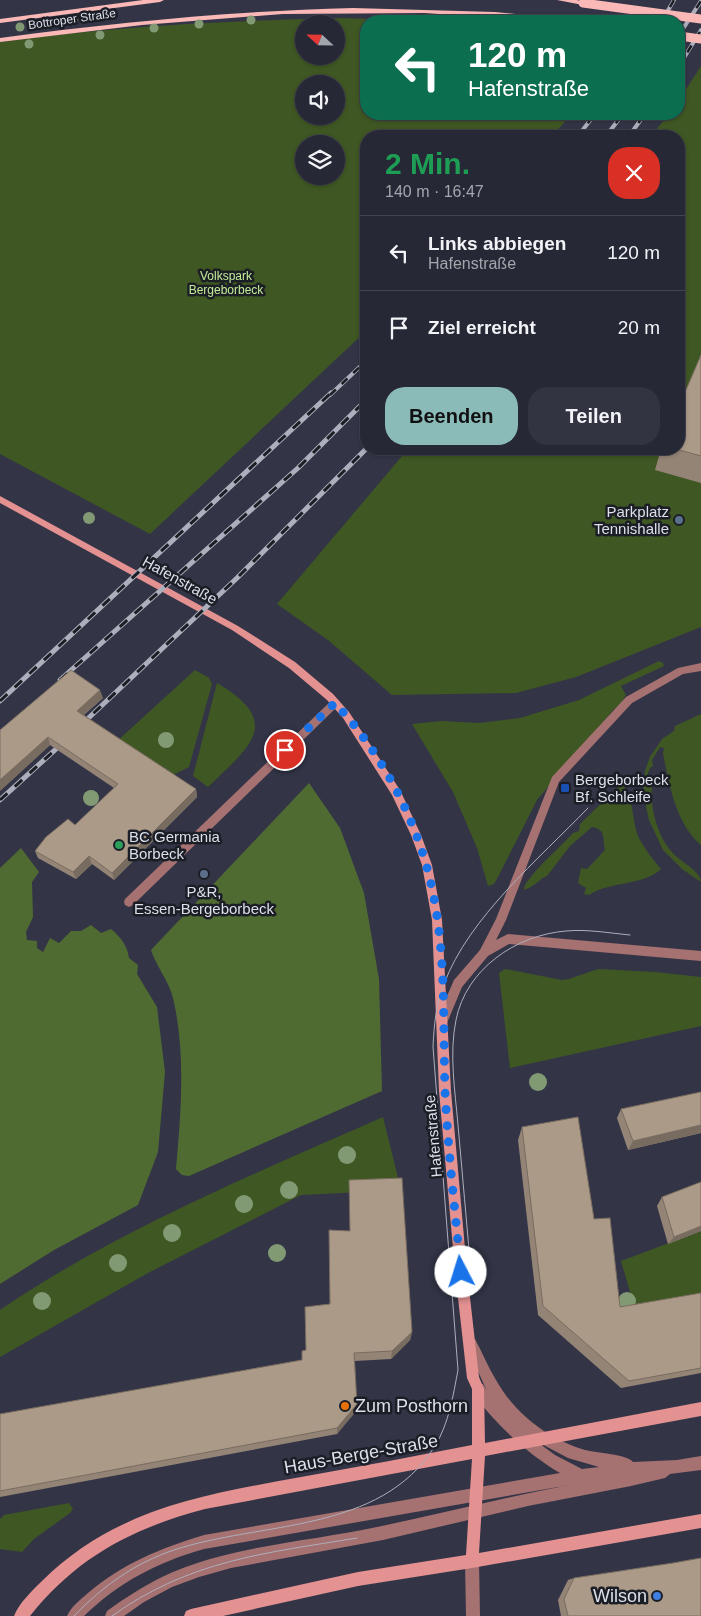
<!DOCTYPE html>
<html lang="de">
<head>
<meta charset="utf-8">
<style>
	:root { --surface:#262835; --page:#323441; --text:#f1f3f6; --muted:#a4a6ad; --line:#424450; --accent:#8bbbb9 }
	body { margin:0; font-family:Arial,sans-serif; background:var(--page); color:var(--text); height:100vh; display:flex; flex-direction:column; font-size:19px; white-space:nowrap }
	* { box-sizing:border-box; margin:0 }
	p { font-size:16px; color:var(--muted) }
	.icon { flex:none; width:28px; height:28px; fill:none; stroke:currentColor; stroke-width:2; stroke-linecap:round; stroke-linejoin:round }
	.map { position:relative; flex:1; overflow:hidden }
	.drawer { position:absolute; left:360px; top:130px; width:325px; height:325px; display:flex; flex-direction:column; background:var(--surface); border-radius:20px; box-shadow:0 1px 4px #0004,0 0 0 1px var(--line) }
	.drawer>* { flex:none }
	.hud { position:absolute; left:360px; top:15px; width:325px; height:105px; border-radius:20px; box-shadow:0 1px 4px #0004,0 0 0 1px var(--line); background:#0b6e4f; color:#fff; overflow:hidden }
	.needle { width:32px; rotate:292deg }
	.tools { position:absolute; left:295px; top:15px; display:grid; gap:10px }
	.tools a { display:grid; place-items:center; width:50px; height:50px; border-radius:50%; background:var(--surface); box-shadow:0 1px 4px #0004,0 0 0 1px var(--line); font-size:25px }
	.pin { position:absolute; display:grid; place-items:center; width:42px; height:42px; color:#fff; margin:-21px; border:2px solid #fff; border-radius:50%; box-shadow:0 1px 5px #0007 }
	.me { position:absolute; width:55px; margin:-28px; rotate:355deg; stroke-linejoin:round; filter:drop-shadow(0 0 4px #0008) }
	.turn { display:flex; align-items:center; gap:18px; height:105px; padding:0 25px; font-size:22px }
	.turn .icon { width:65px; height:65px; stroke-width:2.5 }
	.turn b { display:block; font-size:35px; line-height:42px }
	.round { display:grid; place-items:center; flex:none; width:52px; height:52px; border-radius:20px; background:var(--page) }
	.head { display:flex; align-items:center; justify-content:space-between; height:85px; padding:0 25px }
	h1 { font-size:30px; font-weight:700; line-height:38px; color:#1e9e55 }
	.button { display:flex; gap:10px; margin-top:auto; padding:10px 25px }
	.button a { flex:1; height:58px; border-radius:20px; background:var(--accent); color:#111; font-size:20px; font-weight:700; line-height:58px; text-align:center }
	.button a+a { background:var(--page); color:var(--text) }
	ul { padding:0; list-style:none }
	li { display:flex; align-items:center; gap:15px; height:75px; padding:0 25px; border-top:1px solid var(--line) }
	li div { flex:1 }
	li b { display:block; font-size:19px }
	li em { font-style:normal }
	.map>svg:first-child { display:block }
	.green { fill:#3f5722; fill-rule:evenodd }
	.forest { fill:#506b32 }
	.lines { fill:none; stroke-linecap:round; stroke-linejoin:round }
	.lane { fill:#a67171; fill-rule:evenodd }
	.street { fill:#a67171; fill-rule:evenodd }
	.secondary { fill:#e49191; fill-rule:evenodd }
	.primary { fill:#fab8b7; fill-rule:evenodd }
	.tram { stroke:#adafbc; stroke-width:1 }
	.rail-far1-casing { stroke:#adafbc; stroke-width:4 }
	.rail-casing { stroke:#adafbc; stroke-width:5 }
	.rail-far1 { stroke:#1c1e26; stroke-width:2.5; stroke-dasharray:8; stroke-linecap:butt }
	.rail { stroke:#1c1e26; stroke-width:3; stroke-dasharray:10; stroke-linecap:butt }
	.primary-bridge { stroke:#fab8b7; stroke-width:9 }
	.tree { fill:#829a73 }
	.wall { fill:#948476 }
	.shaded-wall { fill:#786c60 }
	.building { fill:#ac9a89; stroke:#786c60 }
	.route { stroke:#1a73e8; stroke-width:9; stroke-dasharray:0 16.2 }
	.service-dot { fill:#5c6f8a; stroke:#1c1e26; stroke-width:2 }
	.transit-dot { fill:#1a4fb4; stroke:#1c1e26; stroke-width:2 }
	.leisure-dot { fill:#2e9e5b; stroke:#1c1e26; stroke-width:2 }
	.food-dot { fill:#e8710a; stroke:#1c1e26; stroke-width:2 }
	.shop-dot { fill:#3f7fe0; stroke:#1c1e26; stroke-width:2 }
	.labels { text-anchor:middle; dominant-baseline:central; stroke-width:5; stroke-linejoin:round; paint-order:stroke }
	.far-street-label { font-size:12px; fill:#dddfea; stroke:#1c1e26 }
	.far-park-label { font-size:12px; fill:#c2ec97; stroke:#1c1e26 }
	.poi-label { font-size:15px; fill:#dddfea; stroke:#1c1e26; text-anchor:start }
	.street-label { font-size:15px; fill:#dddfea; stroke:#1c1e26 }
	.near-poi-label { font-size:18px; fill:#dddfea; stroke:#1c1e26; text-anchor:start }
	.near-street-label { font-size:18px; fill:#dddfea; stroke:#1c1e26 }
</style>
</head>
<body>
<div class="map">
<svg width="701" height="1616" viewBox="0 0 701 1616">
	<rect width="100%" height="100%" fill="#333547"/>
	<path class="green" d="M341,18L431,21H366V114H572L552,136H366V331L150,534L0,454V42C113,26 227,21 341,18ZM304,24H336V56H304ZM304,84H336V116H304ZM304,144H336V176H304Z
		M701,66V627L576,677L516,693L392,695L328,640L277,604L408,449H679V136H651L669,114H679V100Z
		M659,661L663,663L664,666L621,686L626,695L620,705L614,709L537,800L499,875L494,884L488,886L477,848L453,792L412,724L441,721L479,723L520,718L579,700Z
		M195,670L209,678L212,684L189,767L167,778L115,743Z
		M217,683C285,723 249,747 208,787L193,776Z
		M701,714V845C676,824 669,784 663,753L664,748L660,747L652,760L653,766L650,768L646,778L652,787C650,807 657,836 672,852C679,861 701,871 701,882L682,869L663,850L649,820L643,793L645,771L650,757L662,739L674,731L675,726Z
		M621,784C635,793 631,824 640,840C646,850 653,860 661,869C643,886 610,881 589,895L584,894L586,888L578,883L581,868L587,869L605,850C602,838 607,830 592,827L570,846L547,876C541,878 534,887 524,890C523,879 564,844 573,833L579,831L580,824Z
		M505,969L562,980L569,979L598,969L655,972L701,977V1026L510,1068L499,973Z
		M383,1117L401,1190L301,1195L148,1273L0,1357V1310C119,1229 252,1175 383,1117Z
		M701,1231V1301L636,1312L621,1261Z
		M69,1503L73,1509L70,1513L34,1539L22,1552L0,1549V1519L4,1515Z"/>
	<path class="forest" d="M309,783L340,828L364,893L379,979L382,1091L189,1176L182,1175L176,1169C181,1113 186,1053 173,998C169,981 156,966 151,950Z
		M21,848L39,872L32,882L33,917L26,932L27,940L37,941V948L43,952L50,938L59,943L71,931H81L91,925L101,933L111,929C120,936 128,947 129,958L138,965L137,974L157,1007L165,1072L158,1152L138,1205L54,1250L0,1284V868Z"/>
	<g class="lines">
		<path class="lane" d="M701,663V671L683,674L632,703L559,782L506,920L496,940L508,934L701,951V961L509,944L488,956L462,987L447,1023L443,1024L439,1023L437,1019L454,980L480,950L496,919L552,777L626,697L678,668Z
			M471,1337L475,1339C482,1352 488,1367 496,1380C515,1414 548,1439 585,1450C596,1453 627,1454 633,1462L677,1460L701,1456V1470L670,1474L665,1478L631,1486L528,1506L383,1540L231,1568L199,1577L172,1587L144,1602L124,1616H105L107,1611C125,1598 142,1587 162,1577C227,1546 307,1542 377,1527C445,1513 512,1495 581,1483L204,1549C158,1562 119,1582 84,1616H67C71,1607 80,1600 88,1593C122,1564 161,1548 204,1535L560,1473C525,1452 498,1426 473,1394L472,1389L473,1384L478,1383L483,1384L487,1391L465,1343L467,1339ZM536,1441L568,1458L599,1467L582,1469L555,1455Z"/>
		<path class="street" d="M335,699L338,700L340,703L338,706L133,905L129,907L125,905L124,902L125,899L332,700Z
			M472,1554L477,1556L479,1561L480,1616H466L465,1561L467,1556Z"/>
		<path class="secondary" d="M0,496L238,626L295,662L333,694L349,712L400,790L421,835L432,865L442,920L451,1091L467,1271L479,1377L484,1389L485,1443L701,1402V1416L485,1456L479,1553L701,1514V1528L472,1568L358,1586L223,1616H184L186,1611L191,1609L358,1572L466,1555L472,1459L205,1509C133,1528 77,1557 30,1616H14C19,1603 32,1591 42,1581C116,1508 204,1495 301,1477C358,1467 415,1456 472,1445V1389L467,1378L455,1271L439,1091L432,920L422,865L411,835L392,795L343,718L327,700L289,668L232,630L0,503Z"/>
		<path class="primary" d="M143,0H164L160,2L0,23V19Z
			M557,0H577L587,3L583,5Z
			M353,8L495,12L567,19L571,21H544L424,13L283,14L142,25L0,42V38C118,22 235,11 353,8Z"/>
		<path class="tram" d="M471,1272C467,1223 462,1174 458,1125C455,1090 449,1054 456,1020C466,969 516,935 566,931C587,929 609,933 630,935
			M74,1616C103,1586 135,1563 174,1550C261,1521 380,1534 435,1446C449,1423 453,1396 458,1370L433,1047C434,1025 436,1004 444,984C469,917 539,859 588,808
			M112,1616C190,1560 266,1553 357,1538"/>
		<g class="rail-far1-casing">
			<path id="rail-far1" d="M662,21L674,0
				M679,35L701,1
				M679,66L701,30
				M578,136L595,114
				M606,136L623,114
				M629,136L645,114
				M330,395L366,361"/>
		</g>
		<g class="rail-casing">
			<path id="rail" d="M60,680L298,468L366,400
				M0,701L331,393
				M79,727L237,578L366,449
				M0,800L67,739"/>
		</g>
		<use href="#rail-far1" class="rail-far1"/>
		<use href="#rail" class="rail"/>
		<path class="primary-bridge" d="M583,3L701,19
			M679,36L701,39"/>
	</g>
	<g class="tree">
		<circle cx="106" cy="16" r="4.5"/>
		<circle cx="74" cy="19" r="4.5"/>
		<circle cx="251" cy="20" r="4.5"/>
		<circle cx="199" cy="24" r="4.5"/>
		<circle cx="20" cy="27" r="4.5"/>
		<circle cx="154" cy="28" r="4.5"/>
		<circle cx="100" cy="35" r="4.5"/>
		<circle cx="29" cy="44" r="4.5"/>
		<circle cx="89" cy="518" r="6"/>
		<circle cx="166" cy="740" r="8"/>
		<circle cx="91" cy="798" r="8"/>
		<circle cx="538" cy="1082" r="9"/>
		<circle cx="347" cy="1155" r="9"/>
		<circle cx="289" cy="1190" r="9"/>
		<circle cx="244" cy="1204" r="9"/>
		<circle cx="172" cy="1233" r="9"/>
		<circle cx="277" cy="1253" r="9"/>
		<circle cx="118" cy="1263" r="9"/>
		<circle cx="42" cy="1301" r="9"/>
		<circle cx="627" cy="1301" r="9"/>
	</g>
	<path class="wall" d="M701,355V483L655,470L661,449H679Z
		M71,670L103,698L84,715L196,789L197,797L114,880L92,864L76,879L38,858L35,851L75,825L114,788L50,745L0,791Z
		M701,1092V1133L628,1150L617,1118L621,1109Z
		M522,1127L594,1219L620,1307L701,1293V1373L621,1388L538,1315L518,1140Z
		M701,1182V1231L668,1244L657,1206L662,1197Z
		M412,1332L410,1340L391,1359L355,1361L356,1411L337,1434L0,1497V1414L302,1360Z
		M574,1578L701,1616H561L558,1600L568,1580Z"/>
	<path class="shaded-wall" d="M100,690L103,698L79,719L77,711Z
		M48,737L50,745L0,791V780Z
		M196,789L197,797L114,880L112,873Z
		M89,856L92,864L76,879L73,872Z
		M701,1125V1133L628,1150L633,1141Z
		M701,1226V1231L668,1244L674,1237Z
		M412,1332L410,1340L391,1359L392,1351Z
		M357,1404L356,1411L337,1434V1428Z"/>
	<path class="building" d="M701,355V456L676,449H679V406Z
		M71,670L100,690L77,711L196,789L112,873L89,856L73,872L35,851L46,837L68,819L75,825L118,784L48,737L0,780V730Z
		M701,1092V1125L633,1141L621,1109Z
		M578,1117L594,1219L610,1218L620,1307L701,1293V1368L629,1381L543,1306L522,1127Z
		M402,1178L412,1332L392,1351L354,1353L357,1404L337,1428L0,1491V1414L302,1360V1351L306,1350L305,1307L330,1304L329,1230L350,1231L349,1180Z
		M701,1182V1226L674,1237L662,1197Z
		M701,1558V1616H568L564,1599L574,1578L673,1563Z"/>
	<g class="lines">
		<path class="route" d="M285,750L335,703C386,758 423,831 435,904C446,965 443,1029 445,1090C448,1150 455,1211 461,1272"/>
	</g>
	<g class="service-dot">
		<circle cx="679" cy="520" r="5"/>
		<circle cx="204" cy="874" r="5"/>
	</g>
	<rect class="transit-dot" x="560" y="783" width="10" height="10" rx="2.5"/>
	<circle class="leisure-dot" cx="119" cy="845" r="5"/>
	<circle class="food-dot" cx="345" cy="1406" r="5"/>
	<circle class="shop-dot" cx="657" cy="1596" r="5"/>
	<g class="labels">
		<g class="far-street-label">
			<text transform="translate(72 19) rotate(-8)">Bottroper Straße</text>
		</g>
		<g class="far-park-label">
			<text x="226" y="276">Volkspark<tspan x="226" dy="14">Bergeborbeck</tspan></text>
		</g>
		<g class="poi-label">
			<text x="669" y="511" text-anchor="end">Parkplatz<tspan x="669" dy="17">Tennishalle</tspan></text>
			<text x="575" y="779">Bergeborbeck<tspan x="575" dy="17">Bf. Schleife</tspan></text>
			<text x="129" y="836">BC Germania<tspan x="129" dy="17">Borbeck</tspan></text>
			<text x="204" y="891" text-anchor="middle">P&amp;R,<tspan x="204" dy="17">Essen-Bergeborbeck</tspan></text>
		</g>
		<g class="street-label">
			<text transform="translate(180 580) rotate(29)">Hafenstraße</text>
			<text transform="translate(433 1136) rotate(-95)">Hafenstraße</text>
		</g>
		<g class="near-poi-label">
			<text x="355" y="1406">Zum Posthorn</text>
			<text x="647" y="1596" text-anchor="end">Wilson</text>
		</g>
		<g class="near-street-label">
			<text transform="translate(361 1454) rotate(-10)">Haus-Berge-Straße</text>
		</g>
	</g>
</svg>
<div class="tools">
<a><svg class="needle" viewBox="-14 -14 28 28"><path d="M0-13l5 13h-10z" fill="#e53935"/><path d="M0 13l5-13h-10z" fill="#a4a6ad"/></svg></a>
<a><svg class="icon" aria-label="sound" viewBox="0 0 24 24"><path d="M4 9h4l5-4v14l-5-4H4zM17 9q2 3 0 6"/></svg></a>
<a><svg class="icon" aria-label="layers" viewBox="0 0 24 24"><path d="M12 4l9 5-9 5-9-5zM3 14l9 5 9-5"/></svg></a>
</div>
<div class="pin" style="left:285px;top:750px;background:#d93025"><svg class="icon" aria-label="arrive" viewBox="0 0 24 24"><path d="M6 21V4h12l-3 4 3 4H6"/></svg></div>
<svg class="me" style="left:461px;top:1272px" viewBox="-20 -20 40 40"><circle r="19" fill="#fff"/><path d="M0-13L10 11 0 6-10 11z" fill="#1a73e8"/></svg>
<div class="hud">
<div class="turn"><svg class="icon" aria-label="left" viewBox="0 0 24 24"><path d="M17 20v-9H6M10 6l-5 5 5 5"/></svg><div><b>120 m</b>Hafenstraße</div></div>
</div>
<section class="drawer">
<div class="head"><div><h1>2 Min.</h1><p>140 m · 16:47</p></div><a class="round" style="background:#d93025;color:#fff"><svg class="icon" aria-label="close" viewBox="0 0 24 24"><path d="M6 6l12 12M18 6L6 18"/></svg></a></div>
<ul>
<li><svg class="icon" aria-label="left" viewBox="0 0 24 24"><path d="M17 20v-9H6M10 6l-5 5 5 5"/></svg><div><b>Links abbiegen</b><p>Hafenstraße</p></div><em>120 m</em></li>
<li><svg class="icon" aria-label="arrive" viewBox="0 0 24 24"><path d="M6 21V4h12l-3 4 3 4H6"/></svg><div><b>Ziel erreicht</b></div><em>20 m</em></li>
</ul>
<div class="button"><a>Beenden</a><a>Teilen</a></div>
</section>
</div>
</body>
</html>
